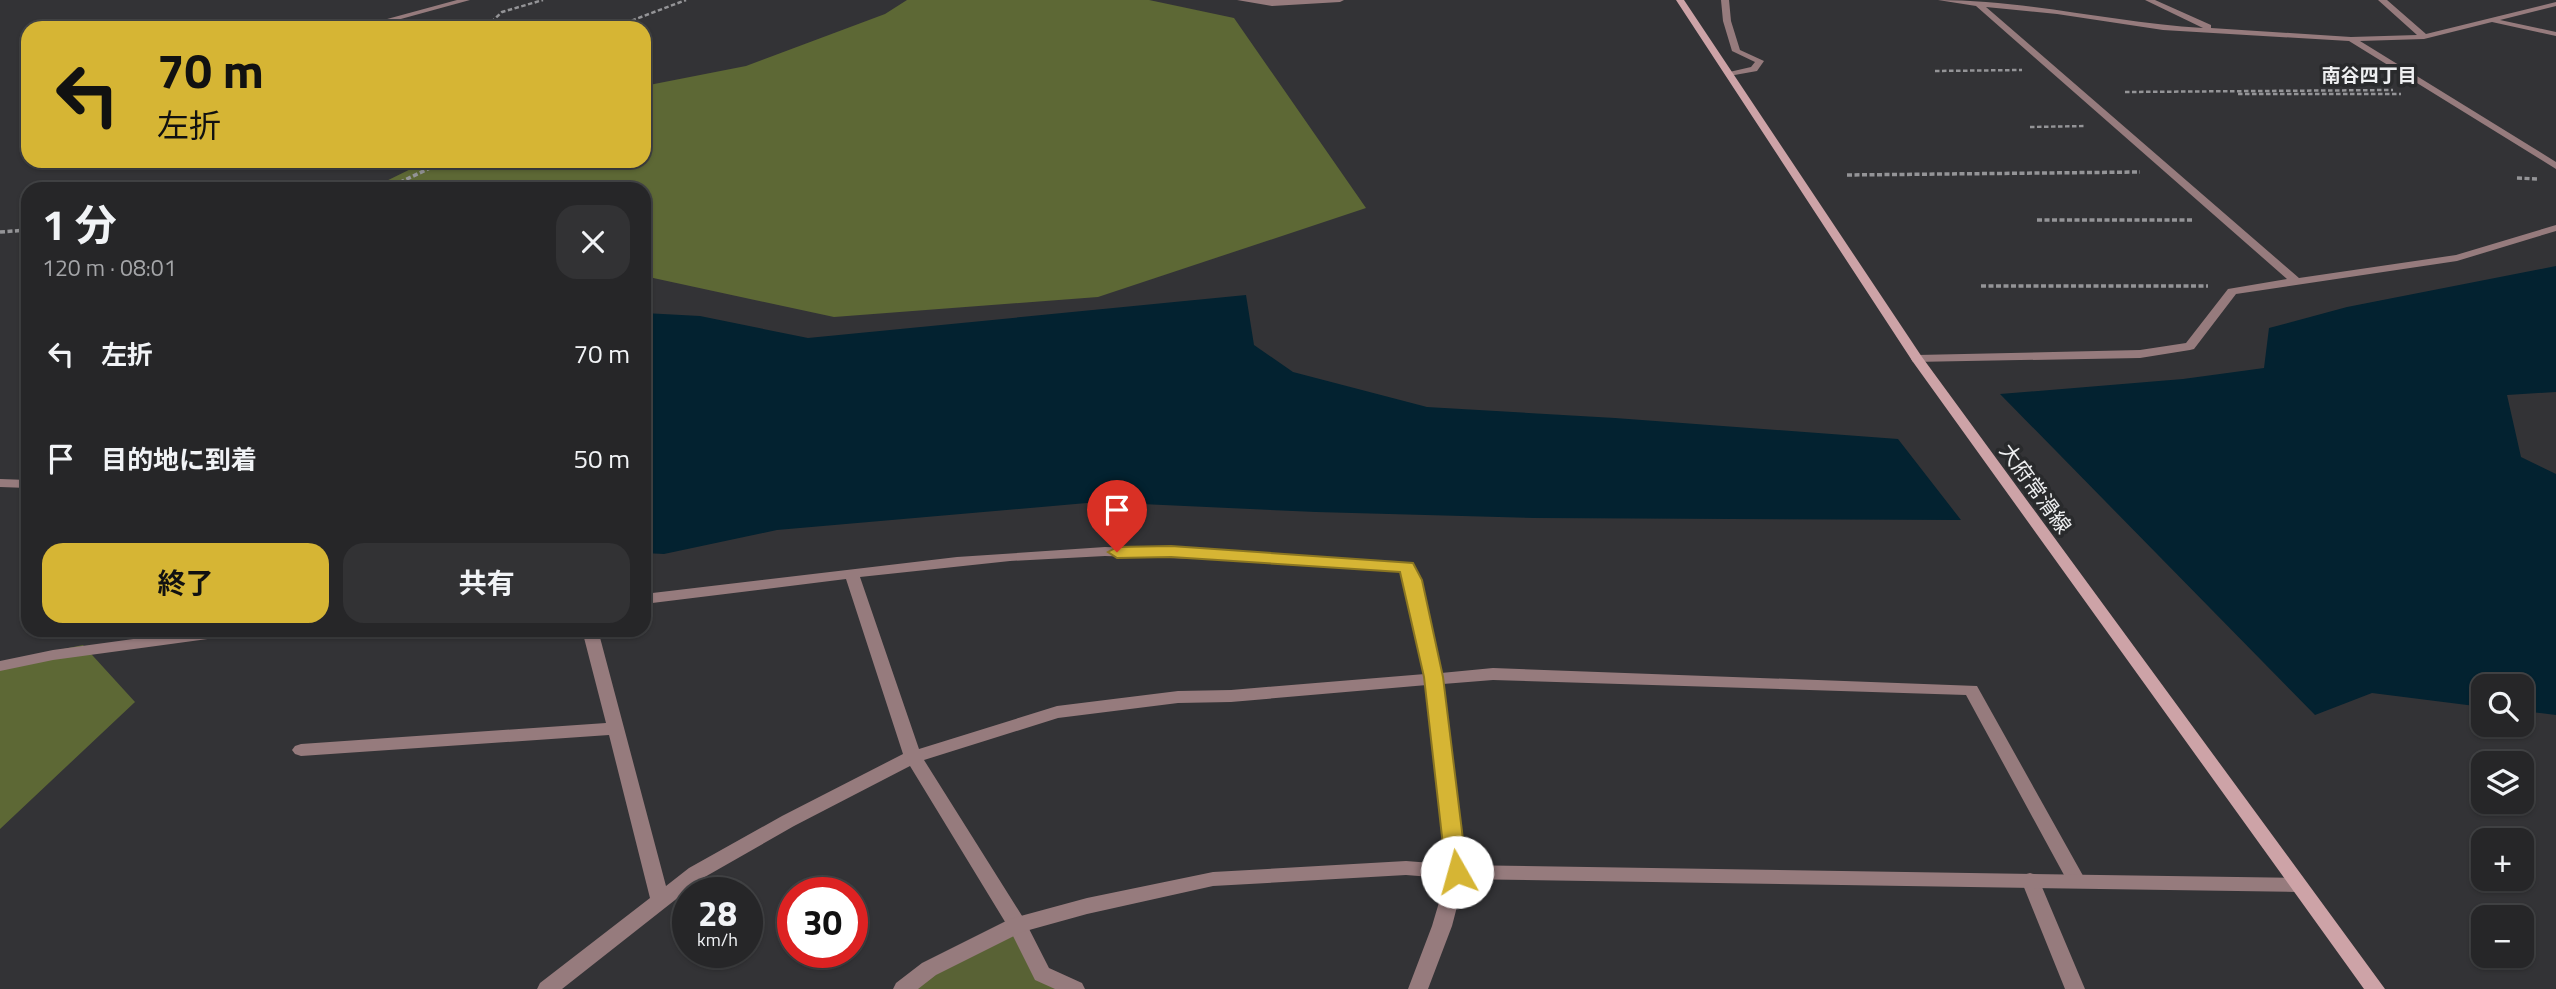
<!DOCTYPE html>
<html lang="ja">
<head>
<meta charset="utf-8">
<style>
	:root { --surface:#262628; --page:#323234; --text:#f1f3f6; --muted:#a4a5a8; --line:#424345; --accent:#d6b534 }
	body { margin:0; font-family:"Titillium Web","Noto Sans JP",sans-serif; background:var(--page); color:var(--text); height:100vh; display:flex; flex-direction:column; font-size:26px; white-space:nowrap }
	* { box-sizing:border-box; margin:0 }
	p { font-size:23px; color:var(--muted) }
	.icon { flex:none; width:38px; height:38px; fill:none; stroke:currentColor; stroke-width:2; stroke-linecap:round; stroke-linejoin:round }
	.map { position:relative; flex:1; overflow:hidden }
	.details { position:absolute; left:21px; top:182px; width:630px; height:455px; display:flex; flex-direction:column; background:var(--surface); border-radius:21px; box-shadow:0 2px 5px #0004,0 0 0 2px var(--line) }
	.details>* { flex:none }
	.hud { position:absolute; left:21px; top:21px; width:630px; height:147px; border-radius:21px; box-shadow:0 2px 5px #0004,0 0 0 2px var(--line); background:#d6b534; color:#111; overflow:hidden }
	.tools { position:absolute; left:2471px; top:674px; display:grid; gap:14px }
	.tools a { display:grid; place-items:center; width:63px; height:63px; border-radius:14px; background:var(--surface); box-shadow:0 2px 5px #0004,0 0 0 2px var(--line); font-size:35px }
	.speed { position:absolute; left:672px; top:877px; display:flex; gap:14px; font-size:35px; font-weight:700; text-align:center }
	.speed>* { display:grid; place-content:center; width:91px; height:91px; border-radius:50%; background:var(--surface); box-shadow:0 2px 5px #0004,0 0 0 2px var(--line); line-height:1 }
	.speed small { font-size:18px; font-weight:400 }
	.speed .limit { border:10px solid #d22; background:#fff; color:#111 }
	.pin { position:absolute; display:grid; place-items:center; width:60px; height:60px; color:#fff; margin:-72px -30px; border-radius:50% 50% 50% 0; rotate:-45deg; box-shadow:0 0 7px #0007 }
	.pin .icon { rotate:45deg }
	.me { position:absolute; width:77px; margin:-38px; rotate:353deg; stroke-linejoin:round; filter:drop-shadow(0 0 5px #0008) }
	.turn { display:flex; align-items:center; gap:24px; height:147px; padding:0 21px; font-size:32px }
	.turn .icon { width:91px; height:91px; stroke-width:2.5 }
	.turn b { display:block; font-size:49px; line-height:60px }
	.round { display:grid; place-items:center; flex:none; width:74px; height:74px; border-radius:21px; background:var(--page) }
	.overview { display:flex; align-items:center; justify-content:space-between; height:119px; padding:0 21px }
	h1 { font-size:42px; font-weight:700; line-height:52px }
	.button { display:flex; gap:14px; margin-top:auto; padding:14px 21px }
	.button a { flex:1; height:80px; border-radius:21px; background:var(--accent); color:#111; font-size:28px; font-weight:700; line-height:80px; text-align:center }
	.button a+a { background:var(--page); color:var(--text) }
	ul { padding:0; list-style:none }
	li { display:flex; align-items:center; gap:21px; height:105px; padding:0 21px }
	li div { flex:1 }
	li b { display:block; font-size:26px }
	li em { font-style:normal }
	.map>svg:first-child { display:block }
	.green { fill:#596235 }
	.forest { fill:#5d6835 }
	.water { fill:#032230 }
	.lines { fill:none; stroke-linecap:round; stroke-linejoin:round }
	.path-far1 { stroke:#949497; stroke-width:2.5; stroke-dasharray:4.5 2.5; stroke-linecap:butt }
	.path { stroke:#949497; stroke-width:3.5; stroke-dasharray:5 2.5; stroke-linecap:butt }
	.minor { fill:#967b7d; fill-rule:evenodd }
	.tertiary { fill:#967b7d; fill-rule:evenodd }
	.secondary { fill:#cda3a7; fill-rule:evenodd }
	.route { fill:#d6b534; stroke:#8b7622; stroke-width:2 }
	.labels { text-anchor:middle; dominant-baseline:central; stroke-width:7; stroke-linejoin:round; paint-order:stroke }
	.far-neighbourhood-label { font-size:19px; font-weight:bold; fill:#eeeff1; stroke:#292a2c }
	.street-label { font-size:21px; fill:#eeeff1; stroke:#292a2c }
</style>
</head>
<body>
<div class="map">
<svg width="2556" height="989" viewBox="0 0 2556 989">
	<rect width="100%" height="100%" fill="#333336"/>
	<path class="green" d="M1017,925L1042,974L1075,989H903Z"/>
	<path class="forest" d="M907,0H1149L1234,18L1366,208L1098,297L834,317L644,276V189H370L427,161H644V86L746,66L885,14Z
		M83,645L135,702L0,829V662Z"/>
	<path class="water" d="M2556,266V392L2507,395L2521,457L2556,474V715L2522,711V686H2483V707L2372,693L2315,715L2000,394L2183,379L2264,368L2269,328L2347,307Z
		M1246,295L1254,345L1293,372L1427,407L1615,418L1898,439L1961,520L1535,518L1316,512L1098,502L777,530L664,554L644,553V313L700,316L808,338Z"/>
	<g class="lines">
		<path class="path-far1" d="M486,27L502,12L543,0
			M612,28L686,0
			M1935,71L2022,70
			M2125,92L2393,90
			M2238,94H2401
			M2030,127L2086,126
			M429,168L444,161"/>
		<path class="path" d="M1847,175L2140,172
			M2517,178L2537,179
			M386,189L432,167
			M2037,220H2194
			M0,232L28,230
			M1981,286H2208"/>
		<path class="minor" d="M457,0H470L368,28H354Z
			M1237,0H1344L1340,2L1272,6Z
			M1721,0H1729L1731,21L1740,50L1764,61L1757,71L1729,76L1725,73L1751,67L1755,62L1732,51L1723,21Z
			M1938,0C2027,0 2115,23 2203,28L2145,0H2155L2211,25V28L2351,37L2417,35L2378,0H2387L2426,34L2556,2V6L2500,20L2556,32V36L2492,22L2424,39L2360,41L2556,162V169L2349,41L2163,30L2057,14L1986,7L2299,278L2456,255L2556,225V231L2457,261L2236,294L2194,349L2190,350L2140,358L1913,362L1911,359L1913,356L1917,355L2140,350L2186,343L2228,289L2287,279L1976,6Z
			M0,479L28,480V488L0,487Z
			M1105,547L1234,551L1412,564L1421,580L1441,673L1493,668L1977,686L2086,881L2084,886L2077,888L2070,886L1966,695L1493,680L1443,684L1466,872L1452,926L1428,989H1408L1432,926L1448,872L1427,685L1231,702L1178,703L1058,718L924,760L1024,919L1049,968L1082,983L1085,989H1055L1035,980L1010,930L910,766L794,826L703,878L562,989H537L540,983L650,898L609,735L301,756L295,754L292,750L295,746L301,744L606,723L582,630H598L666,886L689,868L782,816L903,754L846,579L644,604V594L957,557ZM1105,556L1234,560L1402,571L1405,580L1425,674L1231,690L1178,691L1057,706L919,749L860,577L1010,561Z
			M199,630H279L277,634L237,635L53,660L0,671V661L53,650Z
			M2030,873L2037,875L2039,880L2085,989H2065L2021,880L2023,875Z"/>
		<path class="tertiary" d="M1406,861L1457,865L2297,878L2304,880L2306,885L2304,890L2297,892L1457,879L1406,875L1213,886L1087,914L1022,932L936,975L918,989H893L896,983L922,963L1010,919L1087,898L1213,872Z"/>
		<path class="secondary" d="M1676,0H1684L1922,357L2385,989H2364L1913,362Z"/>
	</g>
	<path class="route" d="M1171,546L1413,563L1422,580L1443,677L1467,872L1464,878L1457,880L1449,878L1446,872L1424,677L1400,572L1171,557L1117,558L1108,552L1117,547Z"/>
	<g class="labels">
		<g class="far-neighbourhood-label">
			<text x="2369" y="74">南谷四丁目</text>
		</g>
		<g class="street-label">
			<text transform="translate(2036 488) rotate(54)">大府常滑線</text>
		</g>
	</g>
</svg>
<div class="tools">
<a><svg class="icon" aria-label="search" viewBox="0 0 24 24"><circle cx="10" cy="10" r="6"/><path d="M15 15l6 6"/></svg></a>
<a><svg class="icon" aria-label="layers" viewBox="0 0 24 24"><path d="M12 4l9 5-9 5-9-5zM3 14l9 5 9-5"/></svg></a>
<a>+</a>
<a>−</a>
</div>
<div class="speed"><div>28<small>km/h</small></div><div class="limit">30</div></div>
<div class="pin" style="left:1117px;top:552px;background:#d93025"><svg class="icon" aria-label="arrive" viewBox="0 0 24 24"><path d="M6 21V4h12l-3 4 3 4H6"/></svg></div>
<svg class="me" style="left:1457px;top:872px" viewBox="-20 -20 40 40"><circle r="19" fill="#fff"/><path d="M0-13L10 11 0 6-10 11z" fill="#d6b534"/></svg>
<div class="hud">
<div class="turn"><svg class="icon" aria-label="left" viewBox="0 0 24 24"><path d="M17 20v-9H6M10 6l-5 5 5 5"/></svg><div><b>70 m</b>左折</div></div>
</div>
<section class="details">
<div class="overview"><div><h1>1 分</h1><p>120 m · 08:01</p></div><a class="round"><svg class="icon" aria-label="close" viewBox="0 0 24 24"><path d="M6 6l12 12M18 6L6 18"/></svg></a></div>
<ul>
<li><svg class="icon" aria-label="left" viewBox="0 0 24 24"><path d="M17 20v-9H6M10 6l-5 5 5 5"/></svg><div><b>左折</b></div><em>70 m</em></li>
<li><svg class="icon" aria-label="arrive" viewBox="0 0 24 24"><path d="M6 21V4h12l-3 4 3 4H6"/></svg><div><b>目的地に到着</b></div><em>50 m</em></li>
</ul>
<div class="button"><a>終了</a><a>共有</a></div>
</section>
</div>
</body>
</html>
